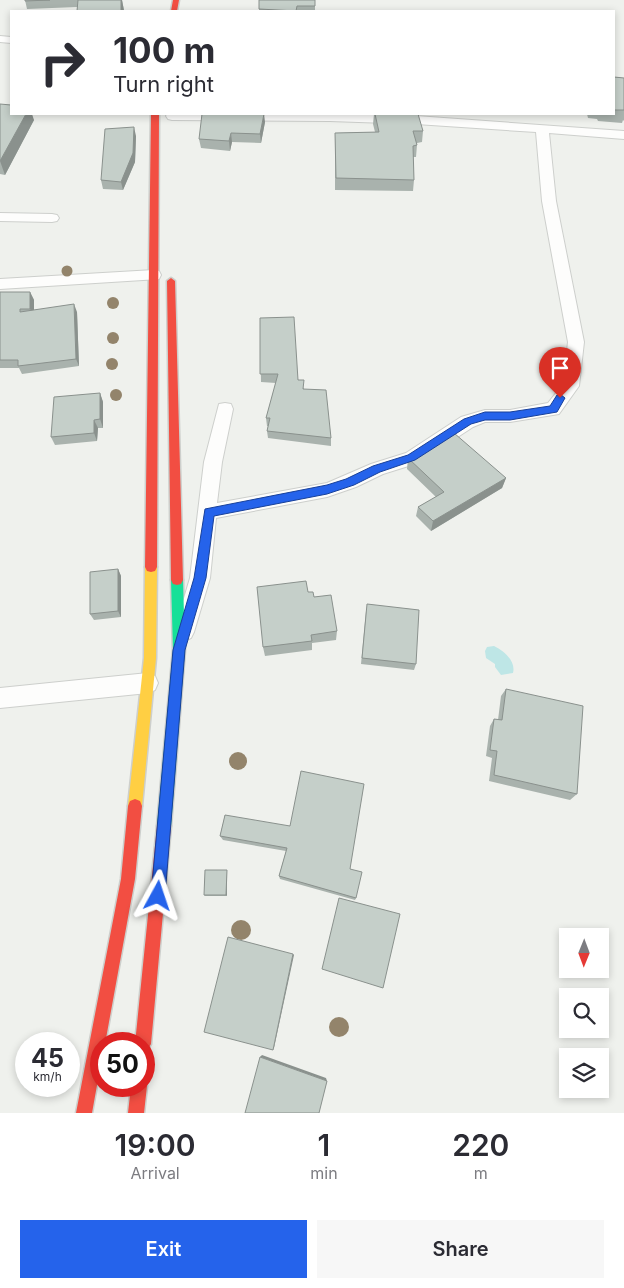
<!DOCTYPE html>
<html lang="en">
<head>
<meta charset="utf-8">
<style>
	:root { --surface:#fff; --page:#f7f7f7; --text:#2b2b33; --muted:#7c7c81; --accent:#2563eb }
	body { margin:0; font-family:Inter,sans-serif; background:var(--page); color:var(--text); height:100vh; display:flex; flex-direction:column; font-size:19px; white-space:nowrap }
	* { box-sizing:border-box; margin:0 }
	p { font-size:16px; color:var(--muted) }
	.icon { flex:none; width:28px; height:28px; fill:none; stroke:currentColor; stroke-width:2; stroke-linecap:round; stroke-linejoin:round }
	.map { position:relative; height:1113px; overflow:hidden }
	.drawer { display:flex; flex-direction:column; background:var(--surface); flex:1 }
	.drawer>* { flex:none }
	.top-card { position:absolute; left:10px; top:10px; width:605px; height:105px; border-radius:0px; box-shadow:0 2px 8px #0003; background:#fff; color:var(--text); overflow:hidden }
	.needle { width:32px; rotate:181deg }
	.tools { position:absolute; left:559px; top:928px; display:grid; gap:10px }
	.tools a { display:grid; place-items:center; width:50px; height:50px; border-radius:0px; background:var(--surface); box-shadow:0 2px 8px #0003; font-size:25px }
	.speed { position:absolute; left:15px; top:1032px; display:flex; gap:10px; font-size:25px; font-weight:700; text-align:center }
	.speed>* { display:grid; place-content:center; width:65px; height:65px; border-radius:50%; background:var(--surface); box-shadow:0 2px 8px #0003; line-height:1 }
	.speed small { font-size:12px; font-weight:400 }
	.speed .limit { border:8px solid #d22; background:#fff; color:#111 }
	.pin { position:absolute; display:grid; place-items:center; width:42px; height:42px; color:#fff; margin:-51px -21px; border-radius:50% 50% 50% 0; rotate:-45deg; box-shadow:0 0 5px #0007 }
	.pin .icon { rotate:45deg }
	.me { position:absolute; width:55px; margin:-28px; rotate:5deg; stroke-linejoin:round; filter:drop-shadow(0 0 4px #0008) }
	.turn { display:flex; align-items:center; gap:18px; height:105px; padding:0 20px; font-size:22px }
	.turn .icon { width:65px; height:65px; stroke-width:2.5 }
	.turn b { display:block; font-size:35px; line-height:42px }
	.eta { display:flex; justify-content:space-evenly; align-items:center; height:85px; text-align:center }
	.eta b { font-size:30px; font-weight:600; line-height:35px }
	.button { display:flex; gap:10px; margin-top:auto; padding:10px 20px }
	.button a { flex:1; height:58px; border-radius:0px; background:var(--accent); color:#fff; font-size:20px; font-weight:600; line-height:58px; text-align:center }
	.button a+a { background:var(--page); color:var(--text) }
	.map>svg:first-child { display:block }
	.water { fill:#bee6e6 }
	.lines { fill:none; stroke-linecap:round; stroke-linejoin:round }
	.street-casing { stroke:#cdcfcc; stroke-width:2 }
	.fast-casing { stroke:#cdcfcc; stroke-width:3 }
	.slow-casing { stroke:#cdcfcc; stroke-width:3 }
	.jam-casing { stroke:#cdcfcc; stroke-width:3 }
	.street { fill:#fdfdfc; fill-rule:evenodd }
	.fast { fill:#16e098; fill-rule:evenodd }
	.slow { fill:#ffcf43; fill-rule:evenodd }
	.jam { fill:#f24e42; fill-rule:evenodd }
	.tree { fill:#93846b }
	.wall { fill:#a9b2ad }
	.shaded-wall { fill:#8a918d }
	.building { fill:#c5cfc9; stroke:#8a918d }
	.route { fill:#2563eb; stroke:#184099 }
</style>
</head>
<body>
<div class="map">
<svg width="624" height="1113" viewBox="0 0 624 1113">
	<rect width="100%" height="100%" fill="#eff1ed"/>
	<path class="water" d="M494,646C505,651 516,662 513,673L501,675L495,667V664L486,658L485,651L487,647Z"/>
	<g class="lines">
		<g class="street-casing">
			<path id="street" d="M0,36L11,37V43L0,42Z
				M167,114H343L416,116L624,131V139L549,133L556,201L584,342L579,386L559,414L510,422H485L473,427L418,463L383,474L356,487L327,497L216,518L210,578L194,632L191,638L184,641L177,638L174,632L190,578L204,462L219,404L225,403L231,404L233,409L222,462L217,503L327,483L371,464L406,453L461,417L485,410H510L548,403L563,384L568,342L542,201L536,132L416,124L330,121L172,120L168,119L166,116Z
				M0,213L52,214L57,215L59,218L57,221L52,222L0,221Z
				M154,270L159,271L161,275L159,279L0,289V279Z
				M148,673L155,676L158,683L155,690L148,693L0,708V688Z"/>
		</g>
		<g class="fast-casing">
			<path id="fast" d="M177,575L181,576L183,580L185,650L171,826L169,831L164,833L159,831L157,826L173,650L171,580L173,576Z"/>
		</g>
		<g class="slow-casing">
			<path id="slow" d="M151,562L155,563L157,567L156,658L142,806L140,811L135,813L130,811L128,806L144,658L145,567L147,563Z"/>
		</g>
		<g class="jam-casing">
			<path id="jam" d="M173,0H179L177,11H171Z
				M151,114H159L157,567L155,571L151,572L147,571L145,567Z
				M171,278L175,281L183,580L181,584L177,585L173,584L171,580L167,281Z
				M135,799L140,801L142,806L135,879L105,1044H101V1063L92,1113H76L121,879L128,806L130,801Z
				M164,819L169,821L171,826L151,1044L148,1049L144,1051V1044H135L157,826L159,821Z
				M144,1080L147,1086L144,1113H128L131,1086H144Z"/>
		</g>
		<use href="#street" class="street"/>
		<use href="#fast" class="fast"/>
		<use href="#slow" class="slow"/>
		<use href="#jam" class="jam"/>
	</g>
	<g class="tree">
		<circle cx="67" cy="271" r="5.5"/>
		<circle cx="113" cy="303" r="6"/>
		<circle cx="113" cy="338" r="6"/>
		<circle cx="112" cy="364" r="6"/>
		<circle cx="116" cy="395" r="6"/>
		<circle cx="238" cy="761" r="9"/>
		<circle cx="241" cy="930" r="10"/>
		<circle cx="339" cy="1027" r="10"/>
	</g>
	<path class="wall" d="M25,0H122L124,10L77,7L27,9Z
		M259,0H315V11H259Z
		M614,77L624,78V121L623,120L622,123L598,121L597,119L588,118L587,114H614Z
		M0,104L34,120L5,175L0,174Z
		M374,114L423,131L422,142L417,143V145L416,157H413L414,180L413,191L335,190V133L375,132L373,124Z
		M265,122L261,143L232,142L230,151L201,148L199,139Z
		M136,136L135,162L123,190L103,189L101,180Z
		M0,292H30L34,300V310L77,312L79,366L22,374L19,368H0Z
		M260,318L304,389L331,438V446L268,438L267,431L268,426H267L266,418L276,383L261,382Z
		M100,393L103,402V428H98L97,441L55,445L51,437Z
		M408,458L506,478L502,488L431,531L416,516L418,507L436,497L407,469Z
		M118,569L121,576V617L94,620L90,614Z
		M308,592L314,597L337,631L336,640L312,643V650L265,656L263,647Z
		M366,611L416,664L414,670L361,664Z
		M506,689L577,794L570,800L489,781L492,758L486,756L490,726L494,719L498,720L501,696Z
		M225,815L350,869L356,898L355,900L280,879L279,876L286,851L223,840L220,836Z
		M227,871V896H205L204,895Z"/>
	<path class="shaded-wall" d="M121,0H122L124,11H121Z
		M26,114H32L34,120L5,175L0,161Z
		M264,114L265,122L261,143L260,134Z
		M134,127L136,136L135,162L123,190L121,182Z
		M231,133L232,142L230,151L229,141Z
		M30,292L34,300V317L30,309Z
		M74,304L77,312L79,366L76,359Z
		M100,393L103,402V428L100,419Z
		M94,420L98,428L97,441L94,433Z
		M506,478L502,488L431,531L433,521Z
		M118,569L121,576V617L118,611Z
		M227,870V896L226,895Z
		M293,954L294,955L274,1048L273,1050Z
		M262,1055L326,1078L327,1081L260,1057Z"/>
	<path class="building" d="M25,0H50L25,1Z
		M78,0H121V11H77Z
		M259,0H315V6H297L296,11L259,9Z
		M614,77L624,78V110H614Z
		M0,104L11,105V114H26L0,161Z
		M202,114H264L260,134L231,133L229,141L199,139Z
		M375,114H418L423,131H413L417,145L413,146L414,180L336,178L335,133L379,132Z
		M134,127L133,153L121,182L101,180L105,129Z
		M0,292H30V309H20V312L74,304L76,359L18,366V360H0Z
		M294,317L298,380H304L303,389L326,390L331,438L267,431L270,418H266L278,374H260V318Z
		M100,393V419L94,420V433L51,437L54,397Z
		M454,433L506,478L433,521L418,507L444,492L408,458L421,454Z
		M118,569V611L90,614V572Z
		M306,581L308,592H313L314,597L331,595L337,631L311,635L312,641L263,647L257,587Z
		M367,604L419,610L416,664L362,658Z
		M506,689L583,706L577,794L494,775L497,751L490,750L494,719L502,720Z
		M301,771L364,784L350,869L362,872L356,898L279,876L287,848L220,836L225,815L290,826Z
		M205,870H227L226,895H204Z
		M339,898L400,914L383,988L322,969Z
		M228,937L293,954L273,1050L204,1032Z
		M260,1057L327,1081L319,1113H245Z"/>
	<path class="route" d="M560,394L565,398L557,412L510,420H485L471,424L415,460L380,472L354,485L327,494L214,516L206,578L185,650L165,896L163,902L158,904L153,902L151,896L173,650L194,578L205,509L327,485L346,479L373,466L408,455L464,419L485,412H510L550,406L557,395Z"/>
</svg>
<div class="tools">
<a><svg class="needle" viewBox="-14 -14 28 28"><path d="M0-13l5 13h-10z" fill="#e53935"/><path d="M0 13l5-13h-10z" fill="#7c7c81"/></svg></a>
<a><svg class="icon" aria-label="search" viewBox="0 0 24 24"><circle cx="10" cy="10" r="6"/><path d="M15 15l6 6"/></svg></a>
<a><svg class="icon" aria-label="layers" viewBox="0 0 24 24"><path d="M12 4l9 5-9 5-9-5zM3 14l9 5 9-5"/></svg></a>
</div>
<div class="speed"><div>45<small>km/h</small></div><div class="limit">50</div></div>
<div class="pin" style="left:560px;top:398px;background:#d93025"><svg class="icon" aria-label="arrive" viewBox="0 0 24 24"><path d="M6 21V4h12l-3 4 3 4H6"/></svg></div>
<svg class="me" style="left:158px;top:896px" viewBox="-20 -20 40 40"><path d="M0-17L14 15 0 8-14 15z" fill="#2563eb" stroke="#fff" stroke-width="4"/></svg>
<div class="top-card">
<div class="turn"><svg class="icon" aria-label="right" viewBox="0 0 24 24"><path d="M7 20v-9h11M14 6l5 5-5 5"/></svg><div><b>100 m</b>Turn right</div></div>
</div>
</div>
<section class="drawer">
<div class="eta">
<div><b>19:00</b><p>Arrival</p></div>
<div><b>1</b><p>min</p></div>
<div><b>220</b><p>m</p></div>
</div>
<div class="button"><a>Exit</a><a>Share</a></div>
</section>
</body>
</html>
